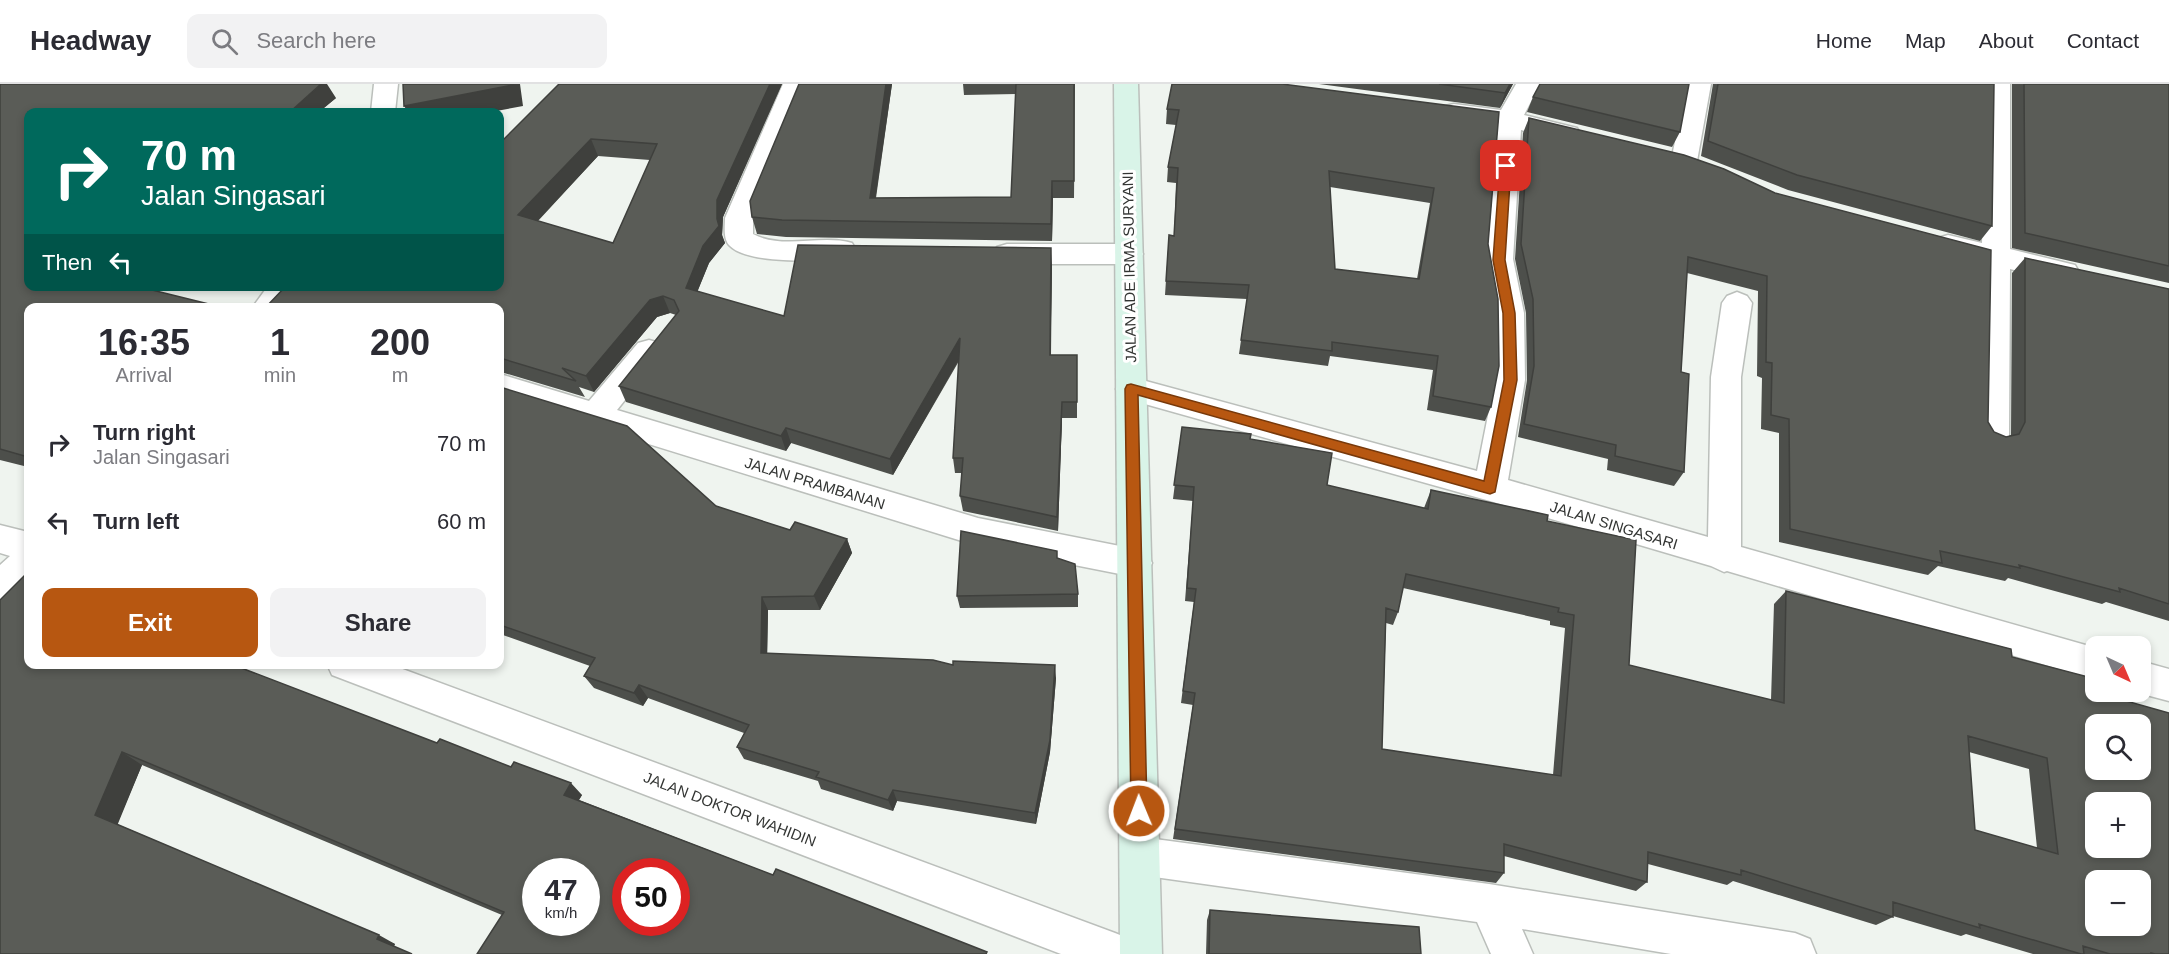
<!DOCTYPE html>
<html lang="en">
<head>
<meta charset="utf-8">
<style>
	:root { --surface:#fff; --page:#f2f2f3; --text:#2b2b33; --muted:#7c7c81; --line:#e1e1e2; --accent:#b75711 }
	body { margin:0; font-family:Arial,sans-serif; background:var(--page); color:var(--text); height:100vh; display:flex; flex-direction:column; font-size:22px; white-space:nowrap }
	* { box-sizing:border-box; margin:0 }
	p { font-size:20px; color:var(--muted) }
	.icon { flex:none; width:33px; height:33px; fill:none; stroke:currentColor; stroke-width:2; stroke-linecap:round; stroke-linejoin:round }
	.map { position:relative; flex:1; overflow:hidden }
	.sheet { position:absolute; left:24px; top:219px; width:480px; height:366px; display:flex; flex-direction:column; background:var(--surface); border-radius:12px; box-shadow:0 3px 9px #0003 }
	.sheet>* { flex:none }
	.guide { position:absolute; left:24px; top:24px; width:480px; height:183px; border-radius:12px; box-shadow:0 3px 9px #0003; background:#00695c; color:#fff; overflow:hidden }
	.needle { width:39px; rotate:136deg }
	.controls { position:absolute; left:2085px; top:552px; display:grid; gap:12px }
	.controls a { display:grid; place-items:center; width:66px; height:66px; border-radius:12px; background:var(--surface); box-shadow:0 3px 9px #0003; font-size:30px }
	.speed { position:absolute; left:522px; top:774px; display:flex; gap:12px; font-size:30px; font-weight:700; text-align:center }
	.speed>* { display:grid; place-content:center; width:78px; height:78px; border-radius:50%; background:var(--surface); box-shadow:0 3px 9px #0003; line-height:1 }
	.speed small { font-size:15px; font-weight:400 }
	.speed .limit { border:9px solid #d22; background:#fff; color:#111 }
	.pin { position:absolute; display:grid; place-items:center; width:51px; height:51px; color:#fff; margin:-26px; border-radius:12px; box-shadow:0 3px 9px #0006 }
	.me { position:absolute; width:66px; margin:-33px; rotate:359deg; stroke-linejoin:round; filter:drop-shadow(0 0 4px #0008) }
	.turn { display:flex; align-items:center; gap:21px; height:126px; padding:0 18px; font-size:27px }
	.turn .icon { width:78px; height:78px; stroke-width:2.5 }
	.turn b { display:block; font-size:42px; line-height:51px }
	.then { display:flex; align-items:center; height:57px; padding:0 18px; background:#0003; gap:12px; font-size:22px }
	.eta { display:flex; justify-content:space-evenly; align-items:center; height:102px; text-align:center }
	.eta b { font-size:36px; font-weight:700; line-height:42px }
	.cta { display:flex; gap:12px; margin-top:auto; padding:12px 18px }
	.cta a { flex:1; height:69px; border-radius:12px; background:var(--accent); color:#fff; font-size:24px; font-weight:700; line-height:69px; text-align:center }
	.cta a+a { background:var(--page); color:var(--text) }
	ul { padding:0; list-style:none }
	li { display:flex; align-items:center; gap:18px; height:78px; padding:0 18px }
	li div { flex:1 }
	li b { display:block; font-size:22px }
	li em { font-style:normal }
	header { display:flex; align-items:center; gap:36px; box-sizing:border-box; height:84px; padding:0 30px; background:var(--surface); border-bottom:2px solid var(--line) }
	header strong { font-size:28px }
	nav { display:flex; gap:33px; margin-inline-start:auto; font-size:21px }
	.search { width:420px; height:54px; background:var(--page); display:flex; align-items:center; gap:15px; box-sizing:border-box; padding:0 21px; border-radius:12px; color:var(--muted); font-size:22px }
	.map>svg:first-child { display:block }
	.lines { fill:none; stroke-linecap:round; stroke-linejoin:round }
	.street-casing { stroke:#bbbfbb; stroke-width:3 }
	.secondary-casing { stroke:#bbbfbb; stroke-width:3 }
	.street { fill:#fff; fill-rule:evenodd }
	.secondary { fill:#d9f4e8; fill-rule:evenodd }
	.wall { fill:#4d4f4b; fill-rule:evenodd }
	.shaded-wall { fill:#3f403d }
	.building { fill:#5a5c57; stroke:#3f403d; stroke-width:1.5; fill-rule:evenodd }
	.route { fill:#b75711; stroke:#77390b; stroke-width:1.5 }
	.labels { text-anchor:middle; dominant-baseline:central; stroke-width:6; stroke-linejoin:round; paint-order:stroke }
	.street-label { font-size:15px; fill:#333533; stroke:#fff }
</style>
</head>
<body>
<header>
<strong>Headway</strong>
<div class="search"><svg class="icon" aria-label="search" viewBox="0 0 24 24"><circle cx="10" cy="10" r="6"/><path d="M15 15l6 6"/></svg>Search here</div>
<nav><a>Home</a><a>Map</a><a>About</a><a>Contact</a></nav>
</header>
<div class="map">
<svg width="2169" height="870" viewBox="0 0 2169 870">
	<rect width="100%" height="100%" fill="#eff4ef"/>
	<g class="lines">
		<g class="street-casing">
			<path id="street" d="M374,0H398L395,28H371Z
				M783,0H807L753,134V150C782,166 821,150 852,159L856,166L852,173L842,176C816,176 747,181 729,161C723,154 725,142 725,134Z
				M1516,0H1540L1524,31L1577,44L1581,50L1577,56L1568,58L1521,46L1513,175L1524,229L1525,296L1508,396L1708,453L1711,293L1722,219L1727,212L1737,208L1747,212L1752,219L1741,293V463L2096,564V596L1727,487L1724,488L1711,482L1490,417L1120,313L1116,305L1120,297L1131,293L1477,387L1495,296L1494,229L1485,175L1496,42L1445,34L1441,28L1445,22L1454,20L1501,26Z
				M1687,0H1711L1697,77L1693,83L1684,86L1675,83L1671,77Z
				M1986,0H2010V165L2075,181L2079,188L2075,195L2065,198L2010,185L2009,352L2004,361L1993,364L1982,361L1977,352L1981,179L1938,168L1934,161L1938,154L1948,151L1982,159Z
				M1007,160H1129L1139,163L1143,170L1139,177L1129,180H1007L997,177L993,170L997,163Z
				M268,202H299L283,224H252Z
				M649,256L660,259L664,267L617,326L978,434L1135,465L1147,469L1152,479L1147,489L1135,493L978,462L500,314V290L589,317L638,259Z
				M0,441L28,448V497L12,513L0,518V481L10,472L0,469Z
				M2140,577L2169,585V617L2135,608H2140Z
				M327,580H389L1115,849L1130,855L1136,870H1061L332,591Z
				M1140,753L1489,800L1795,849L1810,855L1816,870H1671L1522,845L1533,870H1491L1477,838L1140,791L1126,786L1120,772L1126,758Z"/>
		</g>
		<g class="secondary-casing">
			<path id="secondary" d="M1114,0H1138L1162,870H1120Z"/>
		</g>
		<use href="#street" class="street"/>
		<use href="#secondary" class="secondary"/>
	</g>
	<path class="wall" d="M0,0L336,14L319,28H28V383L0,376Z
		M782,0L723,133L722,152L725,159L709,179L697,208L784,232L1052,181L1051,271H1077V334H1062L1058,447L963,427L960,412L962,389H955L953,374L959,277L893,391L791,359L786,367L626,318L619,302L676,231L670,229L657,233L594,308L579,303L585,313L501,288L500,289V59ZM598,72L650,76L613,159L538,137Z
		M799,0H892L876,114L1011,113L1016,10L964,11L963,0H1075L1074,114H1053L1052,157L786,153L757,150L752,133Z
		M1319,0H1513L1500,24Z
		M1713,0H1994L1992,142L1980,157L1788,106L1701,72Z
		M2012,0H2169V199L2012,164Z
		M1533,13L1680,48L1672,63L1527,28Z
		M1167,25L1499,28L1488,160L1491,323L1485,337L1427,326L1433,286L1330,272L1328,282L1239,270L1247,215L1165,211L1169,151L1174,152L1176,99L1167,98L1168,83L1176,41L1166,40ZM1330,103L1430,119L1417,195L1335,185Z
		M1529,34L1988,338L1994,348L2006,353L2011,351L2012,189L2025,174L2169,205V537L2106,518L2102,520L2008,494L2005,497L1938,482L1928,491L1779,458V349L1761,345L1762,294L1757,292L1758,207L1687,189L1681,288L1684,388L1674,402L1607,386L1608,375L1518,353L1527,296L1526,229L1515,175L1523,49Z
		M500,303L716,422L790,446L847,455L852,469L820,526H768L767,569L953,581L1056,594L1050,668L1036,740L897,717L893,727L821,705L818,697L744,675L737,663L744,649L648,614L643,622L594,604L584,592L590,582L500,550Z
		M1182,343L1250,355L1327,401L1424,424L1431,406L1547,437L1629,581L1771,616L1774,520L1786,507L2012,573L2169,870H2033L1966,850L1961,852L1893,832V833L1876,841L1733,797L1727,801L1648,780L1647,798L1636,807L1504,772V789L1496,799L1173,755L1193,621L1181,619L1194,518L1185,517L1193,417L1173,415ZM1403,504L1550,537V541L1565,544L1553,691L1382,665L1386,539L1393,541L1398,528ZM1969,668L2029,685L2037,764L1975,746Z
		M1057,474L1078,510V523L960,524L957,512Z
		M28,580L437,659L582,711L579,716L773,791L502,831L142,681L117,740L395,860L394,862L0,870Z
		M1210,826L1421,870H1206L1207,836Z"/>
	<path class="shaded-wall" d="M321,0H327L336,14L319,28H290Z
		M513,0H520L523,22L491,28H408L404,22Z
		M770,0H782L723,133L722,152L717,135V116Z
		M886,0H892L873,131L870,114Z
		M1510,0H1513L1500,24L1505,9Z
		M591,55L598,72L527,148L518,131Z
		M1052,97L1053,114L1052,157L1051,140Z
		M719,142L725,159L709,179L692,221L686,204L703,162Z
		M1051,164L1052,181L1050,287V271Z
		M663,212L670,229L657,233L594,308L586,292L650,216Z
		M960,254L962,270L893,391L890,375Z
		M1062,318V334L1058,447L1057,433Z
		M786,344L791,359L786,367L781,352Z
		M847,455L852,469L820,526L814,512Z
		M762,513L768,526L767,582L761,569Z
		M1055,581L1056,594L1050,668L1036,740L1035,729Z
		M639,601L648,614L643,622L634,609Z
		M122,668L142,681L117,742L95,731Z
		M571,699L582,711L575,722L564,711Z
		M893,706L897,717L893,727L888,716Z
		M379,851L395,860L393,864L377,855Z"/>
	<path class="building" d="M0,0H321L290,28H293H28V202H136L225,224H28V373L0,365Z
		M403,0H513V1L404,22Z
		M559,0H770L717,116V135L719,142L703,162L686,204L784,232L798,161L1051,164L1050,271H1077V318H1062L1057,433L960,412L963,374H953L960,254L890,375L786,344L781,352L619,302L679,227L674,216L663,212L650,216L586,292L562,284L576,297L500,274V224H265L286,202H500V59ZM591,55L657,60L613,159L518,131Z
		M799,0H886L870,114L1011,113L1016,0H1074V97H1052L1051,140L782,136L752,133L750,117Z
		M1172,0H1282L1499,28L1488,160L1498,215L1499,282L1491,323L1433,312L1438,272L1332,258V267L1241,256L1249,201L1166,197L1169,151L1174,152L1178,84L1168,83L1179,26L1167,25ZM1329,87L1434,104L1419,195L1335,185Z
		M1439,0H1510L1505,9Z
		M1540,0H1689L1680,48L1533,13Z
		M1718,0H1994L1992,142L1797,91L1708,57Z
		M2024,0H2169V182L2025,149Z
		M1529,34L1684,71L1724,85L1775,109L1991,166L1988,338L1994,348L2006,353L2019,350L2025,338V174L2169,205V520L2119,504L2120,508L2019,481L2020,484L1940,467L1942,479L1790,445L1789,335L1771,331L1772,279L1766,278L1767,192L1688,173L1681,288L1689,290L1684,388L1615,372L1616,361L1524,340L1534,282L1533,215L1521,160Z
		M500,303L627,342L716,422L790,446L795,438L847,455L814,512L762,513L761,569L933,576L953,581V577L1055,581L1050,656L1035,729L893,706L888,716L816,693L819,688L737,663L749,641L639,601L634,609L584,592L595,574L500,541Z
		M1182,343L1251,350L1250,355L1332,369L1327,401L1428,425L1431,406L1548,431L1547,437L1636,456L1629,581L1784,619L1786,507L2011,565L2012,573L2096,595V608H2111L2112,613L2169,629V870H2155L2151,869V870H2110L2083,862L2084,870H2081L1979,840L1980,844L1893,818V833L1741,786V791L1648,768L1647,798L1504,760V789L1175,745L1195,609L1183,607L1196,505L1187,504L1194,403L1174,401ZM1406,490L1559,524L1558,528L1574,531L1561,692L1382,665L1386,524L1398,528ZM2096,640H2140V686H2096ZM1968,652L2047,674L2058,770L1975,746ZM2096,718H2140V764H2096ZM2096,796H2140V842H2096Z
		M961,447L1057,467V474L1075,480L1078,510L957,512Z
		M28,488V580H231L437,659L440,655L511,683L514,678L571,699L564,711L773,791L776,785L987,868L986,870H477L504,828L122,668L95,731L379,851L377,855L412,870H0V516ZM536,788H586V838H536ZM626,788H676V838H626Z
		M1210,826L1419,843L1421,870H1209Z"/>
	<path class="route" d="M1506,78L1511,82L1505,176L1515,229L1517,296L1495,408L1490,410L1138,311L1147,727L1145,733L1139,735L1134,733L1131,727L1125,305L1127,301L1131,300L1484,397L1504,296L1503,229L1493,176L1500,82Z"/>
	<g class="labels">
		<g class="street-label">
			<text transform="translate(1129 183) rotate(-91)">JALAN ADE IRMA SURYANI</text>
			<text transform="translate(815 399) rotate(17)">JALAN PRAMBANAN</text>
			<text transform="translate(1614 441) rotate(17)">JALAN SINGASARI</text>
			<text transform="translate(730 725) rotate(21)">JALAN DOKTOR WAHIDIN</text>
		</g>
	</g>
</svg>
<div class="controls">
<a><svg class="needle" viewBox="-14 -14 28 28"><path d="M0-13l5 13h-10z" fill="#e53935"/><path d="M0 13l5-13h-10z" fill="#7c7c81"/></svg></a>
<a><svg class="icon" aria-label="search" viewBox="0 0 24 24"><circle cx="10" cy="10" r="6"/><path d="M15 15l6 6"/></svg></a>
<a>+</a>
<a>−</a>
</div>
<div class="speed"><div>47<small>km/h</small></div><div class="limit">50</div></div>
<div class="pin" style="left:1506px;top:82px;background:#d93025"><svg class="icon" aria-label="arrive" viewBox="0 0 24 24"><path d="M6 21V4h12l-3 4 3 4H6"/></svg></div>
<svg class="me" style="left:1139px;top:727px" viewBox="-20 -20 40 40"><circle r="17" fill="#b75711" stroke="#fff" stroke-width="3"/><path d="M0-11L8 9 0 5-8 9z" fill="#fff"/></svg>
<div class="guide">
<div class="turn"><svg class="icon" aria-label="right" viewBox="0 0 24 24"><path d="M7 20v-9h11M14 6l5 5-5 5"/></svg><div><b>70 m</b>Jalan Singasari</div></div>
<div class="then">Then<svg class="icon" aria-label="left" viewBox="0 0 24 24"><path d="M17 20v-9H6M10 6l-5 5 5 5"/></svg></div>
</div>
<section class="sheet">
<div class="eta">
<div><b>16:35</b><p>Arrival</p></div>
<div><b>1</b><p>min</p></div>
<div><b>200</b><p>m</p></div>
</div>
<ul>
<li><svg class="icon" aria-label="right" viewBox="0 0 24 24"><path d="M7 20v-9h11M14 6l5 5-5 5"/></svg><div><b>Turn right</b><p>Jalan Singasari</p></div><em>70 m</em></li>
<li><svg class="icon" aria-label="left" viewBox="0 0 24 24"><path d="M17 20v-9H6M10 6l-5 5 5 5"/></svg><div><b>Turn left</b></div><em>60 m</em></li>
</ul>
<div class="cta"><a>Exit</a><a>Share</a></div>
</section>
</div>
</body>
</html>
